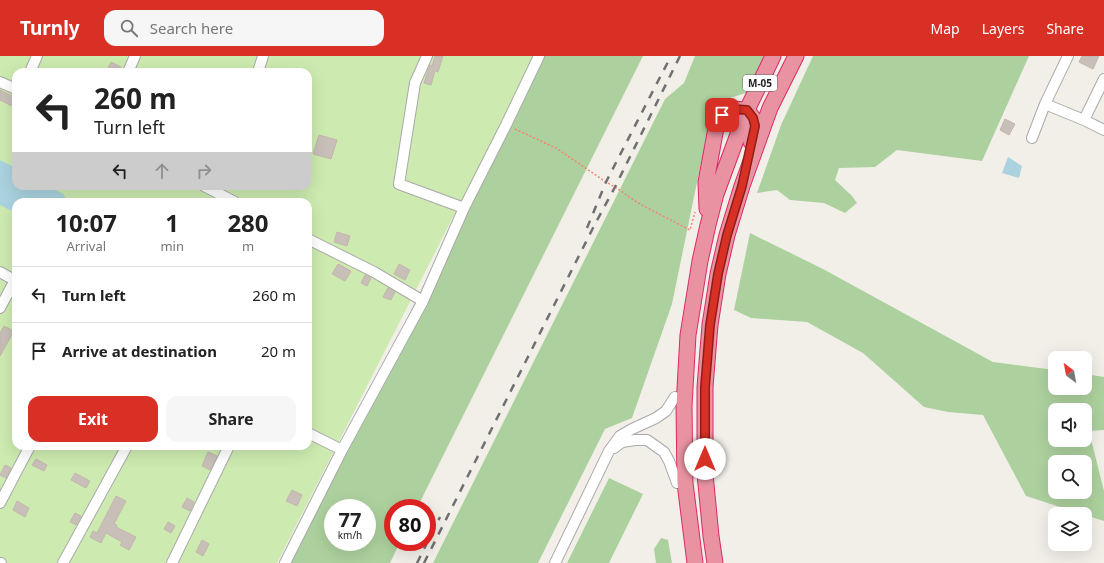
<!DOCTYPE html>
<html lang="en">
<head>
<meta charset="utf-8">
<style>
	:root { --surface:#fff; --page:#f6f6f6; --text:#222; --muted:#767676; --line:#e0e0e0; --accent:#d93025 }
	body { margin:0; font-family:"Noto Sans",sans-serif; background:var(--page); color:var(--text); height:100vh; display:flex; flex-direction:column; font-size:15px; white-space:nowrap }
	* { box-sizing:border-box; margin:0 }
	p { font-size:13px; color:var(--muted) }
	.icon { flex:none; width:22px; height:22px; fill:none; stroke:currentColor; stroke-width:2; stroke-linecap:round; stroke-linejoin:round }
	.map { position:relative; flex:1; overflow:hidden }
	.sheet { position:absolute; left:12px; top:142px; width:300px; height:252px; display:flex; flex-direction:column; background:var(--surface); border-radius:12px; box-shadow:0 4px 16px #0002 }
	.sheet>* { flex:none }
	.hud { position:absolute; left:12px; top:12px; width:300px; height:122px; border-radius:12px; box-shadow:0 4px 16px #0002; background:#fff; color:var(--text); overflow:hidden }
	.needle { width:26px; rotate:328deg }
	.fabs { position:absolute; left:1048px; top:295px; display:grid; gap:8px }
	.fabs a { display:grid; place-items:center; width:44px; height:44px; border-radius:8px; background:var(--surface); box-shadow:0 4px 16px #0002; font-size:20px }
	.speed { position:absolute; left:324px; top:443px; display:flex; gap:8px; font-size:20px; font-weight:700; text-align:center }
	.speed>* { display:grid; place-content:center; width:52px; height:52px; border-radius:50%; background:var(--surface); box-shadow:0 4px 16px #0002; line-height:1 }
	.speed small { font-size:10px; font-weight:400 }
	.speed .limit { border:6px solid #d22; background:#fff; color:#111 }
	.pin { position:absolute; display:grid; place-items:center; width:34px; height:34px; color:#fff; margin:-17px; border-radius:8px; box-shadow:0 2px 6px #0006 }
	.me { position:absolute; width:44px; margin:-22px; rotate:0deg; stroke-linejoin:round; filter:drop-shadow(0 0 3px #0008) }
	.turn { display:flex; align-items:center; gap:14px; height:84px; padding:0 16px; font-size:18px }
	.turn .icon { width:52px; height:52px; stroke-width:2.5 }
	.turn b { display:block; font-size:28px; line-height:34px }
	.lanes { display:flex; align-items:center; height:38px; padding:0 16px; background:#0003; justify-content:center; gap:20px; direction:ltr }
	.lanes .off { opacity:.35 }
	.eta { display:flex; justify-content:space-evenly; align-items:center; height:68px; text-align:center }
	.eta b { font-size:24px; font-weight:700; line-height:28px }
	.cta { display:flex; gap:8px; margin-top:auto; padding:8px 16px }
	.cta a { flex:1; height:46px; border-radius:12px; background:var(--accent); color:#fff; font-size:16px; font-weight:700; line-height:46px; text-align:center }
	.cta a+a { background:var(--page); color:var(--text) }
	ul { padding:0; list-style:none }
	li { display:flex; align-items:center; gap:12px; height:56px; padding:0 16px; border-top:1px solid var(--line) }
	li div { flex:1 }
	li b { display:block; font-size:15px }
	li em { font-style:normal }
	header { display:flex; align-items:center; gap:24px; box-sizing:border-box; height:56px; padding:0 20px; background:var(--accent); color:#fff }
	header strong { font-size:19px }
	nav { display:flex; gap:22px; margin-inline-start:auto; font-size:14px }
	.search { width:280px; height:36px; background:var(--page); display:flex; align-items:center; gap:10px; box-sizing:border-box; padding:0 14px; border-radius:12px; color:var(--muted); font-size:15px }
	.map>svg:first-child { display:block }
	.grass { fill:#cdebb0; fill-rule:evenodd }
	.forest { fill:#add19e; fill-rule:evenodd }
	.water { fill:#aad3df }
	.building { fill:#c7bfb8; stroke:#c4b6ab }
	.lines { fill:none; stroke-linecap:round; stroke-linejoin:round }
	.minor-casing { stroke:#a9a9a9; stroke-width:12 }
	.highway-casing { stroke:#dc2a67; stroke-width:17 }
	.path { stroke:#fa8072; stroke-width:1.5; stroke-dasharray:2 2; stroke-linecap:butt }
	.minor { stroke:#fff; stroke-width:10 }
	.highway { stroke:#e892a2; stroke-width:15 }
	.rail { stroke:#707070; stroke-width:2.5; stroke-dasharray:8 8; stroke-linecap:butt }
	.route-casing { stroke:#8d1f18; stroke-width:10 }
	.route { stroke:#d93025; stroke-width:7 }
	.labels { text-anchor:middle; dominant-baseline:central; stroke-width:3; stroke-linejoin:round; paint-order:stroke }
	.shield { fill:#fff; stroke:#646464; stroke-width:1 }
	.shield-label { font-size:10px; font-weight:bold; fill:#222 }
</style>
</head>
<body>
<header>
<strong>Turnly</strong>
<div class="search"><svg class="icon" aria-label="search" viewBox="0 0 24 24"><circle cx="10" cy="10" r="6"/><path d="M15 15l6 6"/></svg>Search here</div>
<nav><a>Map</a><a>Layers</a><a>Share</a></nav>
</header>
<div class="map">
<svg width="1104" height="507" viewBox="0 0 1104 507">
	<rect width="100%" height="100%" fill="#f2efe9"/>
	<path class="grass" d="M0,0H535L277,507H7L0,504ZM16,16H308V130H16ZM16,146H308V390H16Z"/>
	<path class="forest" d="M538,0H643L417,452H393V486H400L390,507H285ZM333,452H367V486H333Z
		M695,0H764L746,37L724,44L716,51L709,68L672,248L632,362L605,373L538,507H433L665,43L684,27Z
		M813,0H1029L982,105L897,94L875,111L839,112L835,124L852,140L857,147L845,157L824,147L790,144L777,134L757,137L781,69Z
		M750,177L823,213L993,306L1055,314V332H1085V318L1104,321V374L1089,375L1104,435V465L1085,459V458H1082L1026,440L983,359L948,356L924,351L863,297L807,266L751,262L734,254ZM1055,354H1085V384H1055ZM1055,406H1085V436H1055Z
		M609,422L643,438L609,507H567Z
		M661,482L668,484L672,507H656L654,493Z"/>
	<path class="water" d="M1008,101L1022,110L1019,122L1002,117Z
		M0,104L16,112V130H48L63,138L68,146H16V157L0,149Z"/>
	<path class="building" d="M435,0H443L438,16L435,15L431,29L424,27L430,9L432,10Z
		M1082,0H1099L1093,13L1079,6Z
		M111,6L121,11L118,16H106Z
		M0,34L16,42V52L0,44Z
		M1005,63L1015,68L1009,79L1000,74Z
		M319,79L337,84L331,103L313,98Z
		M337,176L350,180L347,190L334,186Z
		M338,208L351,215L345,225L332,218Z
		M399,208L410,214L405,224L394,218Z
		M365,219L371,222L367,230L361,227Z
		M388,232L395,236L391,244L383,241Z
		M4,270L14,275L0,300V277Z
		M208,396L217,400L210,414L202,410Z
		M36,403L47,409L44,415L32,409Z
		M5,409L11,412L6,422L0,419Z
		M75,417L90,425L86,432L71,424Z
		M292,434L302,439L297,450L286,445Z
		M116,440L126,445L114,468L117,469L116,471L136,481L129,494L120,489L122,486L106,477L101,487L90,481L93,475L97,477Z
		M187,442L194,446L190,455L182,451Z
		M17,445L29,452L25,461L13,454Z
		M75,457L81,460L76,469L70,466Z
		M168,466L175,470L171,477L164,473Z
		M202,484L209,488L203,500L196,496Z"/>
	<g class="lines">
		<g class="minor-casing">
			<path id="minor" d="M427,0L415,27L399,128L464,152
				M30,16L37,0
				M128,16L135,0
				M258,16L263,0
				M0,26L16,33
				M1045,48L1084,64L1104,23
				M1084,64L1104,74
				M1032,82L1045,48L1068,0
				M204,130L235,146
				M308,183L374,216L423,245
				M0,216L16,225
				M0,252L15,224
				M308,377L342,394
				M614,392L622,386L635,384H647L664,396L669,405L677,427
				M0,447L30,390
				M0,507H1
				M63,507L127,390
				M172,507L229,390
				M285,507L342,394L423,245L464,152L506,69L539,0
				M555,507L609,395L620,380L632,373L656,362L666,355L675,341"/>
		</g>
		<g class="highway-casing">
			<path id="highway" d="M707,153L706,126L716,72L722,59L731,53L747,54L753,62L755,70L751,86
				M695,507L685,427L684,350L688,279L700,205L708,169L716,138L747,54L773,0
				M715,507L711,480L705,418V331L710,269L718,218L727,179L742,130L770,52L796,0"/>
		</g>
		<path class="path" d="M515,73L556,92L606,126L615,131L638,147L690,174L695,156"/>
		<use href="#minor" class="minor"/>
		<use href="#highway" class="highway"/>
		<path class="rail" d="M587,172L606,126L671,0
			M417,507L440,461
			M424,507L594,170L615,131L680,0"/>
	</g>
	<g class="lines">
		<g class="route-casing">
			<path id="route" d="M705,403V331L710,269L718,218L727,179L742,130L755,70L753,62L747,54L731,53L722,59"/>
		</g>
		<use href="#route" class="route"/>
	</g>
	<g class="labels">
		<rect class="shield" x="743" y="19" width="34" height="16" rx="3"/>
		<g class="shield-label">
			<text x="760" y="27">М-05</text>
		</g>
	</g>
</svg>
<div class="fabs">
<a><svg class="needle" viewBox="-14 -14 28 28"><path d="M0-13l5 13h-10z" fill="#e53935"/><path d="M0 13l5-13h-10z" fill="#767676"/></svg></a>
<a><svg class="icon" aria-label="sound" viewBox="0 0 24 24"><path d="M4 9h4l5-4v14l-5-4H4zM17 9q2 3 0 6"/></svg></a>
<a><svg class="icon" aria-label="search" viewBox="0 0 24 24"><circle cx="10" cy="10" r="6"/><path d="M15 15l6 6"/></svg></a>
<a><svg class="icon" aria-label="layers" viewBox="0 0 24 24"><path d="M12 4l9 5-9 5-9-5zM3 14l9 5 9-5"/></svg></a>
</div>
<div class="speed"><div>77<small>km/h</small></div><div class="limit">80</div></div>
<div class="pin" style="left:722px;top:59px;background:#d93025"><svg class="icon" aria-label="arrive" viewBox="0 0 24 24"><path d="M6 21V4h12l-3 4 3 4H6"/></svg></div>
<svg class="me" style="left:705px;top:403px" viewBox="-20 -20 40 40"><circle r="19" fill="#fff"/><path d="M0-13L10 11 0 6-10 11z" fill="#d93025"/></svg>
<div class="hud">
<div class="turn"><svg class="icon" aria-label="left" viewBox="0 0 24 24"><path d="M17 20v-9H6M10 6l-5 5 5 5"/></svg><div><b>260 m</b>Turn left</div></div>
<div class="lanes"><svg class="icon" aria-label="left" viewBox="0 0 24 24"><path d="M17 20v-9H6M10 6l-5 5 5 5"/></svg><svg class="icon off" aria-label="ahead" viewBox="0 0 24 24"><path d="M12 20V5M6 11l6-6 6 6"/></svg><svg class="icon off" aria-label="right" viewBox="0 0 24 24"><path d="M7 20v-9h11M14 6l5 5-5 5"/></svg></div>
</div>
<section class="sheet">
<div class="eta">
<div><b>10:07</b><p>Arrival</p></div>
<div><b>1</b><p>min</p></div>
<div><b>280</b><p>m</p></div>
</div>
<ul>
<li><svg class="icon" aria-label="left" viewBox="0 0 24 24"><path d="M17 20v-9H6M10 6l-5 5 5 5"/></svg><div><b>Turn left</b></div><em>260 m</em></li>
<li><svg class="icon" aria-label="arrive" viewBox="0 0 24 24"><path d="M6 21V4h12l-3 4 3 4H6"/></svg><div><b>Arrive at destination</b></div><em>20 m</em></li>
</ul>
<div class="cta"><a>Exit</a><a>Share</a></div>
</section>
</div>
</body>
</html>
